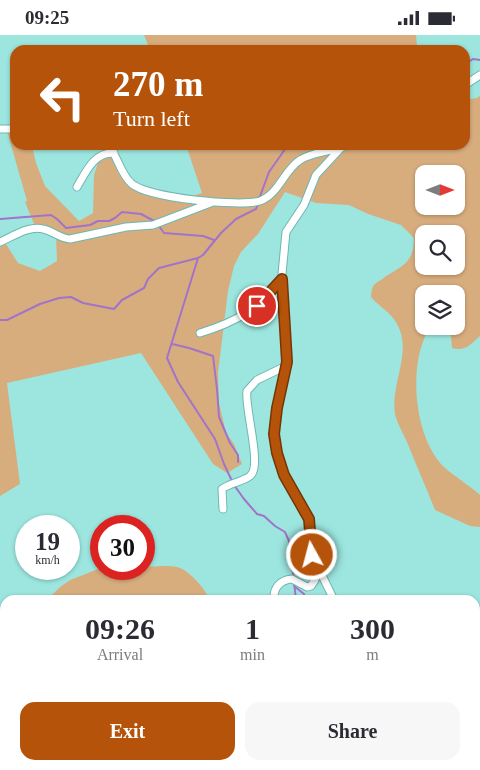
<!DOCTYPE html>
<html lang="en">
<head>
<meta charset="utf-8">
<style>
	:root { --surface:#fff; --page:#f7f7f7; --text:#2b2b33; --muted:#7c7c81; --accent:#b45309 }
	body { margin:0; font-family:Georgia,serif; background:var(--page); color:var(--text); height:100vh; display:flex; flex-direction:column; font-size:19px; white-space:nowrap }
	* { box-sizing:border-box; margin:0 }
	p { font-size:16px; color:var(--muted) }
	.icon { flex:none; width:28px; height:28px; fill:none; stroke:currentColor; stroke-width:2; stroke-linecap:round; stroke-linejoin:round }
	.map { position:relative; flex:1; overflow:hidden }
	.panel { position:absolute; left:0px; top:560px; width:480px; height:175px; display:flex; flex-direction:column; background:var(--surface); border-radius:15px 15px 0 0; box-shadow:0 1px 4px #0004 }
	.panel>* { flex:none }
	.hud { position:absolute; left:10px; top:10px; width:460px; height:105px; border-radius:15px; box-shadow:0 1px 4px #0004; background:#b45309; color:#fff; overflow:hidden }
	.needle { width:32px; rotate:90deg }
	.fabs { position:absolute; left:415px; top:130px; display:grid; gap:10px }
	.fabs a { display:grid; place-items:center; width:50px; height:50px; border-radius:10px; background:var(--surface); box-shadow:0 1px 4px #0004; font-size:25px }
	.speed { position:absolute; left:15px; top:480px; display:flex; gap:10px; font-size:25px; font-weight:700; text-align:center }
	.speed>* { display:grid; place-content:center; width:65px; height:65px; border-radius:50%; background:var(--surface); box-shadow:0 1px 4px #0004; line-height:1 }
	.speed small { font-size:12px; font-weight:400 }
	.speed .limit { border:8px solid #d22; background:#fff; color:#111 }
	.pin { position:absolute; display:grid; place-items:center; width:42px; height:42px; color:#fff; margin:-21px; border:2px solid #fff; border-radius:50%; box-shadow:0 1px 5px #0007 }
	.me { position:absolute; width:55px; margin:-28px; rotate:353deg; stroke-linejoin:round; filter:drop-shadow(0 0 4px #0008) }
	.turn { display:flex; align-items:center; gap:18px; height:105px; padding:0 20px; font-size:22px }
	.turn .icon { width:65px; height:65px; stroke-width:2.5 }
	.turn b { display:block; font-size:35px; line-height:42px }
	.eta { display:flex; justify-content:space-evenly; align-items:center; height:85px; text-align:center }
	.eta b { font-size:30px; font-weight:700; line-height:35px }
	.action { display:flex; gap:10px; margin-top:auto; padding:10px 20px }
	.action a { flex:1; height:58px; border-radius:15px; background:var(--accent); color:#fff; font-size:20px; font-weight:700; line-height:58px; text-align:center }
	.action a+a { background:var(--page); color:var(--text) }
	.status { display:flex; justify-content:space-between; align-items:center; height:35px; padding:0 25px; background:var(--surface); direction:ltr }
	.status svg { height:14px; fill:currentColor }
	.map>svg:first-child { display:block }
	.green { fill:#d8ad7e; fill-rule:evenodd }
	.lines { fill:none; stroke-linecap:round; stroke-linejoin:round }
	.stream { stroke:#a273c9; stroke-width:2 }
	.street-casing { stroke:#6db7b0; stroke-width:9 }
	.street { stroke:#fff; stroke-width:7 }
	.route-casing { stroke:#753606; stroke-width:12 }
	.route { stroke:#b45309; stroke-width:9 }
</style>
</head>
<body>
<div class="status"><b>09:25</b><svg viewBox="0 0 49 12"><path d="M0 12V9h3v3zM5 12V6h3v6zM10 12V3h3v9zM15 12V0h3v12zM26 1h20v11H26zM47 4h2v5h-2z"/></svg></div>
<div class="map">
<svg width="480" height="735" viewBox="0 0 480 735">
	<rect width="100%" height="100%" fill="#9ce6df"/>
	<path class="green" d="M144,0H416L417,11L421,15H150Z
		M480,61V301C471,309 465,317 452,313L450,291H456V259H424V291H431C407,325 413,402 444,432C455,442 469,450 480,460V492L470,491L435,475C426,452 416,430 407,407C403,398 397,388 395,379C390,349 413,317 397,289C391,277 379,272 371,262C371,258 372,252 374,250C376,248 378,246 381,245C399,231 414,231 414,203L401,190L368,179L349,170L316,168L285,157L258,199L241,217L234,231L228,256L218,338L219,368L226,398L234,409L242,429L227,438L213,429L141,318L7,348L20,449L0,461V212L6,209L18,228L40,236L57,226L56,201L35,191L25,167L27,166L7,96H15V110H51L33,115L36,128L45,151L79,186L93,178L94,140L98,128L110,121L117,122L119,137L133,149L186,163L202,158L186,110H465V65L477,63ZM424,139H456V171H424ZM424,199H456V231H424Z
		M163,531C168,531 175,531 180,533C189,536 208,556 209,565H47L60,552L70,545L101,533L144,534V532Z
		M5,676V730H138L137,735H0V684Z
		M168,730H222L224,735H167Z"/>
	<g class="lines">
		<path class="stream" d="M465,29L473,24L480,25
			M259,164L269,137L288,110
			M0,184L51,180L57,184L66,193L90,190L98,186H109L115,183L122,177L141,179L156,187
			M159,191L164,198L203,201L214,205
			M198,223L167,323L178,347L215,404L224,429L232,446
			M0,285H7L40,269L59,263L71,262L83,268L114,274L122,265L144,253L148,244L159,233L198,223L203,220L221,198L236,184L256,174L258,169
			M172,309L189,313L213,321L217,354L219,382L230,408L238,420V427
			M234,450L244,464L257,479L264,481L275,491L285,497L289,506V523L294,542
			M294,547L296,565
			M294,551L304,559L306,565
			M332,735V730"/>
		<g class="street-casing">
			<path id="street" d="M465,50L480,40
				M0,94H15
				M108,110C118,121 120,139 132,149C149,163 239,172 260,166C279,159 284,135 300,125C314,116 333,117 348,110
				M77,152C86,137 94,117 114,118
				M0,207C12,202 29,190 43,194C53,196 59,203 70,204L126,192L153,190L213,167
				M200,298C239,286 256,275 282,244
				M223,474L222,454C230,448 242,447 250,441C263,432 244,372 247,356L257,345L286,331
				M274,565C273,553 280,545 292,544L307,552L311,551L315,545L318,533
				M334,565L312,520L309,484L302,469L284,440L277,418L274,399L277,373L287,327L282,239L286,197L304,170L316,140L340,114
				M353,730V735
				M249,735L250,730"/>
		</g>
		<use href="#street" class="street"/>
	</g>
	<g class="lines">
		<g class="route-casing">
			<path id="route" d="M257,271L282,244L287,327L277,373L274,399L277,418L284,440L309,484L312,520"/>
		</g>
		<use href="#route" class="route"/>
	</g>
</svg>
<div class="fabs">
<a><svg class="needle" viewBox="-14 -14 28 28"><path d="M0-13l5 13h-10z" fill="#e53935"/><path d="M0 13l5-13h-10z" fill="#7c7c81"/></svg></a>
<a><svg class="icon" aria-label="search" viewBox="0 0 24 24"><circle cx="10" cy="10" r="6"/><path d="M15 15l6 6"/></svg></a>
<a><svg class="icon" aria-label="layers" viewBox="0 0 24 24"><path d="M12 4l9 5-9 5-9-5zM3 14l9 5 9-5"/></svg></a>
</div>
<div class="speed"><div>19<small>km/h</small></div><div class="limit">30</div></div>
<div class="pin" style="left:257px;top:271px;background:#d93025"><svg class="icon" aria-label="arrive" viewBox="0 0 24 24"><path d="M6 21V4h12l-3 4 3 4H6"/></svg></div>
<svg class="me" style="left:312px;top:520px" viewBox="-20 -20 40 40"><circle r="17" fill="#b45309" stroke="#fff" stroke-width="3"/><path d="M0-11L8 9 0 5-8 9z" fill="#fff"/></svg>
<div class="hud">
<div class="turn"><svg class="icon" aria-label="left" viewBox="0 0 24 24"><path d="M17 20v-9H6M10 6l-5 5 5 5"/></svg><div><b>270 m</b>Turn left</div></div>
</div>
<section class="panel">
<div class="eta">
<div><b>09:26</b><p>Arrival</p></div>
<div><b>1</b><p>min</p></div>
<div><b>300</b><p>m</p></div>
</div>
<div class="action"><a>Exit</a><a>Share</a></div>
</section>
</div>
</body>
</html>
